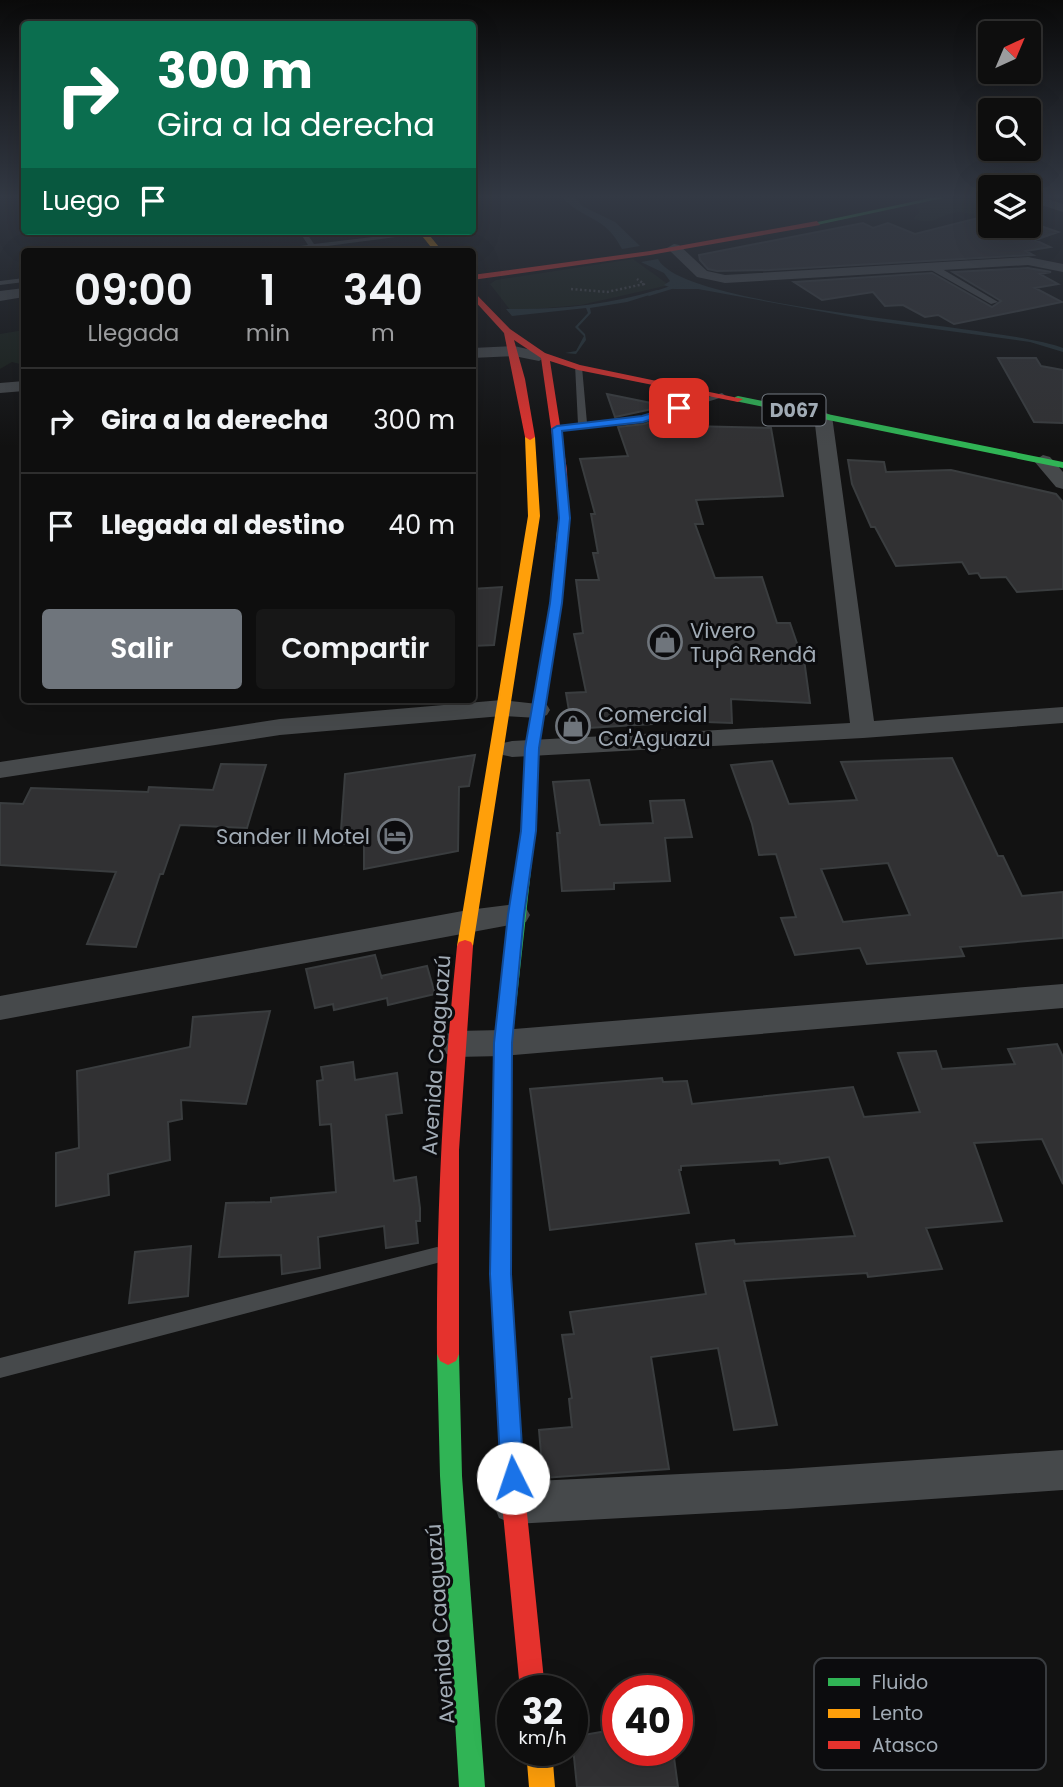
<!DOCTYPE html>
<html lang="es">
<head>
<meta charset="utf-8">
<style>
	:root { --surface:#0e0e0e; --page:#171717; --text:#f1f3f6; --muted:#9b9c9e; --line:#2e2e2e; --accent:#6f757c }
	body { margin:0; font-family:Poppins,sans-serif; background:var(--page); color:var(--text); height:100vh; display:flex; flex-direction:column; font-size:26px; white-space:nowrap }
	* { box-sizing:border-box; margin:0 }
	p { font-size:23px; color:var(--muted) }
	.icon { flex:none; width:38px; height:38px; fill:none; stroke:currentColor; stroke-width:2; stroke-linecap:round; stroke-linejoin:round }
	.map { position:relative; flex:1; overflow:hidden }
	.side { position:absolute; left:21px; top:248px; width:455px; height:455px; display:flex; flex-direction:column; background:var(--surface); border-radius:7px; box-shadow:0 7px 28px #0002,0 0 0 2px var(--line) }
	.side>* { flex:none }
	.guide { position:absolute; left:21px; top:21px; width:455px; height:214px; border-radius:7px; box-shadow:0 7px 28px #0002,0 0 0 2px var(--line); background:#0b6e4f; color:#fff; overflow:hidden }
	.needle { width:46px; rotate:44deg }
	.fabs { position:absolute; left:978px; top:21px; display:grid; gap:14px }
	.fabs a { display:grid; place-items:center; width:63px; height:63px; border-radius:7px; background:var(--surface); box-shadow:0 7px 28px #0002,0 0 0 2px var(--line); font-size:35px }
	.speed { position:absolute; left:497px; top:1675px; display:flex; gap:14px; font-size:35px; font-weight:700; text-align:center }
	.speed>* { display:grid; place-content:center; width:91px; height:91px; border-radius:50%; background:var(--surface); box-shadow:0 7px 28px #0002,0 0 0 2px var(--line); line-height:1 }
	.speed small { font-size:18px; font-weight:400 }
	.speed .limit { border:10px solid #d22; background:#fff; color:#111 }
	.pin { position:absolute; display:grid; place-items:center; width:60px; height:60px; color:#fff; margin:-30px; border-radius:14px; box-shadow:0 4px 10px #0006 }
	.me { position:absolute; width:77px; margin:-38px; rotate:356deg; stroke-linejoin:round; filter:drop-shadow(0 0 5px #0008) }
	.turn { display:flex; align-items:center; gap:24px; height:147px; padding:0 21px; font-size:32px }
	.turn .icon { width:91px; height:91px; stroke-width:2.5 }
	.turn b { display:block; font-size:49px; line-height:60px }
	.then { display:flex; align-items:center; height:66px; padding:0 21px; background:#0003; gap:14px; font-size:26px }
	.eta { display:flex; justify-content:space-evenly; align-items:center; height:119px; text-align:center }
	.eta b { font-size:42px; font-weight:600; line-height:49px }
	.primary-button { display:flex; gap:14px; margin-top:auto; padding:14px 21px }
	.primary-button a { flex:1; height:80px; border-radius:7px; background:var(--accent); color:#fff; font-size:28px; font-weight:600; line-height:80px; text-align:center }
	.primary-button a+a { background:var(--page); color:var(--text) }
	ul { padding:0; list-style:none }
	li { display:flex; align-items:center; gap:21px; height:105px; padding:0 21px; border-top:2px solid var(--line) }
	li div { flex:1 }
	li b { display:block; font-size:26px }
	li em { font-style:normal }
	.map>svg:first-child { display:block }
	.green { fill:#181f18 }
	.water { fill:#243034 }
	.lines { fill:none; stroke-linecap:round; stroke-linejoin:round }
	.stream { fill:#243034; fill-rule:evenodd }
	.building { fill:#313133; stroke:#3a3d3f; stroke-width:2; fill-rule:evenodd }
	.path { stroke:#47494d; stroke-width:2.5; stroke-dasharray:2 2.5; stroke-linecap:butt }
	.lane { fill:#46494b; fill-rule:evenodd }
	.street { fill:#46494b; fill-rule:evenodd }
	.fast { fill:#30b455; fill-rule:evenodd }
	.slow { fill:#ff9f0a; fill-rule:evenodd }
	.jam { fill:#e5322d; fill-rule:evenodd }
	.route { fill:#1a73e8; stroke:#114b97; stroke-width:2 }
	.labels { text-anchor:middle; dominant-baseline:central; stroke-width:6; stroke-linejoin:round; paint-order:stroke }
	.shield { fill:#0c0c0e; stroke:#747b83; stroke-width:2 }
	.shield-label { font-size:19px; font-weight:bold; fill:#a1abb5 }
	.poi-label { font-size:21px; fill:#a1abb5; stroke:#0c0c0e; text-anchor:start }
	.street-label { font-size:21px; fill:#a1abb5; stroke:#0c0c0e }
	.key { fill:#0c0c0e; stroke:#393c40; stroke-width:2 }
	.key-label { font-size:19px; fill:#a1abb5 }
</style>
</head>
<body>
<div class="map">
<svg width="1063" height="1787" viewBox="0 0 1063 1787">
	<rect width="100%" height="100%" fill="#121212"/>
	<path class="green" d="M921,197H982L977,207L989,212L990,226H1003L989,227L987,220C977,216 964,210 952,213C934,218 936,225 913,219L920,211L916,207Z
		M633,259L669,285L581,305L511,311L490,284L496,280Z
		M24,330V365L12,362L0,369V334Z"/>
	<path class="water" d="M562,197H575L582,206L615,222L640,246L622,249C604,214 585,222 562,197Z
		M658,259C684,310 996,323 1063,348V352L1030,342L868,320L698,289H674L664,285L670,281L664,273L641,262Z
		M657,290L662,291L627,302L590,308L591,313L578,327L585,334L586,340L576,354L565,353L576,351L584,336L575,327L588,313L586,308L512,316L506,309C557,310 609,305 657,290Z"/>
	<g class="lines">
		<path class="stream" d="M683,282L686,284L685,285L649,296L646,294Z"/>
	</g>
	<path class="building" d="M990,215V226H1029V222L1058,232L1035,240L1050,247L1026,251L1033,255L769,270L717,271L708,269L700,260L699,255L863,223L873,228L888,223L915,234Z
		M1028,268L1051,272L1040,274L1058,284L1035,288L1062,302L954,324L938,315L925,317L903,305L885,306L873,292L822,300L794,282L932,273L992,307L1001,301L953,272Z
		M998,358H1036L1041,366L1063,370V423L1034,422Z
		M607,394L666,406L615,417Z
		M687,411L688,426L771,428L783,496L696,500L703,524H695L715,578L762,577L777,623H790L800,652H803L810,703L731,699L732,723L652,720V724L572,729L566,693L586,692L574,634L583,633L576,580H599L593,553H598L591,514H595L580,459L628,456L618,427L644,424Z
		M848,460L884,462L886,472L951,470L1056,494L1063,502V589L1017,592L1006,577L981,578L978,573L969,574L962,562L896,566L875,527H871L852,484Z
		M502,587L494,645L472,646V589Z
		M475,755L469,786L459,787L458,851L364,869V844H340L345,774Z
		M952,758L998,856H1003L1022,896L1063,892V938L960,947L964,956L867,964L860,948L795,955L781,918L796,917L776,854L759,855L752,824L731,765L772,761L789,804L857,800L841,762ZM888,863L910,915L843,922L821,869Z
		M221,764L266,765L247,828L180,825L163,874H160L136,947L87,944L116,872L0,865V803L23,804L31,788L148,792L149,787L213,790Z
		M589,780L600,825L653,823L650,801L684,800L692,837L665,838L670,881L614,883V889L562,891L557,833H560L553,782Z
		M375,955L382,979L381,976L427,966L435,994L388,1005L387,998L334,1010L333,1004L315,1008L306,969Z
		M270,1011L246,1104L181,1100L182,1119L168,1122L170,1160L108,1174L109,1195L56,1206V1153L79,1148L77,1071L190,1047L193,1017Z
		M1057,1044L1063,1057V1184L1042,1139L974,1143L1002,1221L926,1228L942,1269L868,1277L867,1273L744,1281L777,1425L734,1430L718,1348L651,1357L669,1469L543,1478L539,1430L572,1427L569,1399L572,1398L562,1335L574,1334L570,1312L706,1294L696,1244L734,1240L735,1244L855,1236L829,1157L780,1164L779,1160L681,1166V1170H679L689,1213L550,1230L530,1089L662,1078L663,1082L687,1081L692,1104L853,1087L864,1117L920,1112L898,1053L936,1051L942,1069L1015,1064L1008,1049Z
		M353,1062L355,1080L397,1073L402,1113L386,1115L394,1181L416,1177L420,1208V1221H416L418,1243L386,1248L384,1226L318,1237L320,1268L282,1274L281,1255L219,1257L226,1203L271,1202V1198L336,1192L331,1124L320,1125L317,1081L323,1080L321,1067Z
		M191,1246L188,1296L129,1303L135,1252Z
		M618,1729V1750H673L678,1787H577L572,1737Z"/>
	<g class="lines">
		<path class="path" d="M571,289L607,292L644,284L637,279"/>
		<path class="lane" d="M299,231H305L314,244L423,231L427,233L281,252H259L308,245Z
			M931,266H937L998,302L991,304L931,270Z
			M24,278V282L0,285V281Z
			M575,365L582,367L587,423L642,416L722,393L726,396L643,422L554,431V427L578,424Z
			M437,1247L443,1249L446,1255L443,1261L437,1263L0,1378V1358Z"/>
		<path class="street" d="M1029,197H1042L1063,204V212L1029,201Z
			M674,244L679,245L707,271L725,275L1028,257L1063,264V272L1028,265L725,283L697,277L667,248Z
			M24,288V297L0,301V291Z
			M514,346L545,353L547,356L539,361L514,356L472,358V348Z
			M24,381V391L0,393V383Z
			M823,411L832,416L874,721L1063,707V723L863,738L512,757L503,755L500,749L503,743L512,741L850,723L814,416Z
			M1043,455L1050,457L1063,472V489L1056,487L1034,461Z
			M502,700L547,705L550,710L547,715L538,718L502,716L280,735L0,778V762L280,719Z
			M516,904L526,908L530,915L526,922L0,1020V996L468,910Z
			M1063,984V1008L503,1056L455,1057L444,1053L439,1044L444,1035L455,1031L503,1030Z
			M1063,1450V1490L787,1509L514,1524L499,1518L493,1503L499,1488L514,1482L787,1469Z"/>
		<path class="fast" d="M935,197H948L817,225L813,223Z
			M738,396L1063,462V468L735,401V397Z
			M530,810L537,815L512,1043L511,1106L508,1112L502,1114L496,1112L493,1106L494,1043L523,815Z
			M448,1343L456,1347L459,1354L462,1476L485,1787H459L440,1476L437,1354L440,1347Z"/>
		<path class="slow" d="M418,231H426L443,252H435Z
			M530,434L535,437L540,516L473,946L471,950H459L457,946L528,516L525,437Z
			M563,528L569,531L562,603L539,748L537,815L530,820L523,815L525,748L550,603L557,531Z
			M526,1750H552L555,1787H529Z"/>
		<path class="jam" d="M817,221L820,225L650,255L472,280V275L650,251Z
			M472,290L510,329L545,353L580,365L743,399L738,402L578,370L550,361L567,470L569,531L559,533L557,470L541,358L514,340L525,379L535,437L530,440L525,437L504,333L472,298Z
			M465,940L471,942L473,946L459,1150V1354L456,1361L448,1365L440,1361L437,1354C436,1217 443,1082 457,946L459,942Z
			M502,1098L508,1100L511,1106L510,1274L526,1503L545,1690H520L502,1503L490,1274L493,1106L496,1100Z"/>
	</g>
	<linearGradient id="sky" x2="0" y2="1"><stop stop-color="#0a0a0a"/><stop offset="0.44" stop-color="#333944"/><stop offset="1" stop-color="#333944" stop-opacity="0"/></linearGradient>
	<rect width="1063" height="447" fill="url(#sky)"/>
	<path class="route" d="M679,405L682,406V410L643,422L562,431L570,518L562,603L539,748L536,831L524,915L512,1043L511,1274L524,1478L521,1486L513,1489L505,1486L501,1478L490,1274L494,1043L508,915L521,831L525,748L550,603L559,518L552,429L557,426L642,416Z"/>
	<defs>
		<g id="shop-ring" transform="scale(1.75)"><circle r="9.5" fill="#0c0c0e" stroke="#6f757c" stroke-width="1.5"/><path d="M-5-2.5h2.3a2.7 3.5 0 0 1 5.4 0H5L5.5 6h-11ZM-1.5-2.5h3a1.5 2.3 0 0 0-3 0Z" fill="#6f757c"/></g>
		<g id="hotel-ring" transform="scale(1.75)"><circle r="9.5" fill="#0c0c0e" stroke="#6f757c" stroke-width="1.5"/><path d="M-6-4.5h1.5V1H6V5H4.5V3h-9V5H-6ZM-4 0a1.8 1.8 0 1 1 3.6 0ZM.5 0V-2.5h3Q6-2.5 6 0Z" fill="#6f757c"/></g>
	</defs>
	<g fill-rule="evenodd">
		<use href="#shop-ring" x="665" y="642"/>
		<use href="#shop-ring" x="573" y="726"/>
		<use href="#hotel-ring" x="395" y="836"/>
	</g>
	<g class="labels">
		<rect class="shield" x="762.5" y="394.5" width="63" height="31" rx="5"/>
		<g class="shield-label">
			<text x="794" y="410">D067</text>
		</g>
		<g class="poi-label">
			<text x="690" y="630">Vivero<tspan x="690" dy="24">Tupâ Rendâ</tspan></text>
			<text x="598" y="714">Comercial<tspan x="598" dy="24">Ca'Aguazu</tspan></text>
			<text x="370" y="836" text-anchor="end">Sander II Motel</text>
		</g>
		<g class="street-label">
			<text transform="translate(436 1055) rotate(-86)">Avenida Caaguazú</text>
			<text transform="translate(440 1624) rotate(-94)">Avenida Caaguazú</text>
		</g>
	</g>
	<rect x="814" y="1658" width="232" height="112" rx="10" class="key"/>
	<rect x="828" y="1678" width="32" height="8" fill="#30b455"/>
	<rect x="828" y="1709" width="32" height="9" fill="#ff9f0a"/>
	<rect x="828" y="1741" width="32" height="8" fill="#e5322d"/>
	<g class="key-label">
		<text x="872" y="1689">Fluido</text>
		<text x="872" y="1720">Lento</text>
		<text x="872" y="1752">Atasco</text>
	</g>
</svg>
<div class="fabs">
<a><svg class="needle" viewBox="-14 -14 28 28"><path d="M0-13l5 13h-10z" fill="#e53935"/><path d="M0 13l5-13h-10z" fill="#9b9c9e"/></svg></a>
<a><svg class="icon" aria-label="search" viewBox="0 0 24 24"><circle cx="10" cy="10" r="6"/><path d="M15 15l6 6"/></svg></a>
<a><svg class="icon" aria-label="layers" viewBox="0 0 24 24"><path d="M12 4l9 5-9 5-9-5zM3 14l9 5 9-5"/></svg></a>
</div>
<div class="speed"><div>32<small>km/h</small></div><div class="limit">40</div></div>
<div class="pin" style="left:679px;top:408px;background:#d93025"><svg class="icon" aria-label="arrive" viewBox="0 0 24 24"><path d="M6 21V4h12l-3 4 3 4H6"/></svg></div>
<svg class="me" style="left:513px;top:1478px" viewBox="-20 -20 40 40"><circle r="19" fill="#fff"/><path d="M0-13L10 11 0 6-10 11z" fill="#1a73e8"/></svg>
<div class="guide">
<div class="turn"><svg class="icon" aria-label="right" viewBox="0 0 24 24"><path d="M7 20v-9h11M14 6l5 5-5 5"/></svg><div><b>300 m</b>Gira a la derecha</div></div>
<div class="then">Luego<svg class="icon" aria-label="arrive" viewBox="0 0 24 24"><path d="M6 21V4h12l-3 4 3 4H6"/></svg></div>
</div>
<section class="side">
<div class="eta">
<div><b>09:00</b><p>Llegada</p></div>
<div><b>1</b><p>min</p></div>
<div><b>340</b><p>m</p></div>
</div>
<ul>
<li><svg class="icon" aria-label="right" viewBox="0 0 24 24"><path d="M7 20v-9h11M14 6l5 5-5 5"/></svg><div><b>Gira a la derecha</b></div><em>300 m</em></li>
<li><svg class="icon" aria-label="arrive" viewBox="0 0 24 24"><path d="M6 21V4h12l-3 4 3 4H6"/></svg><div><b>Llegada al destino</b></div><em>40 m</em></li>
</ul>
<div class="primary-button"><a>Salir</a><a>Compartir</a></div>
</section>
</div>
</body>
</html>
